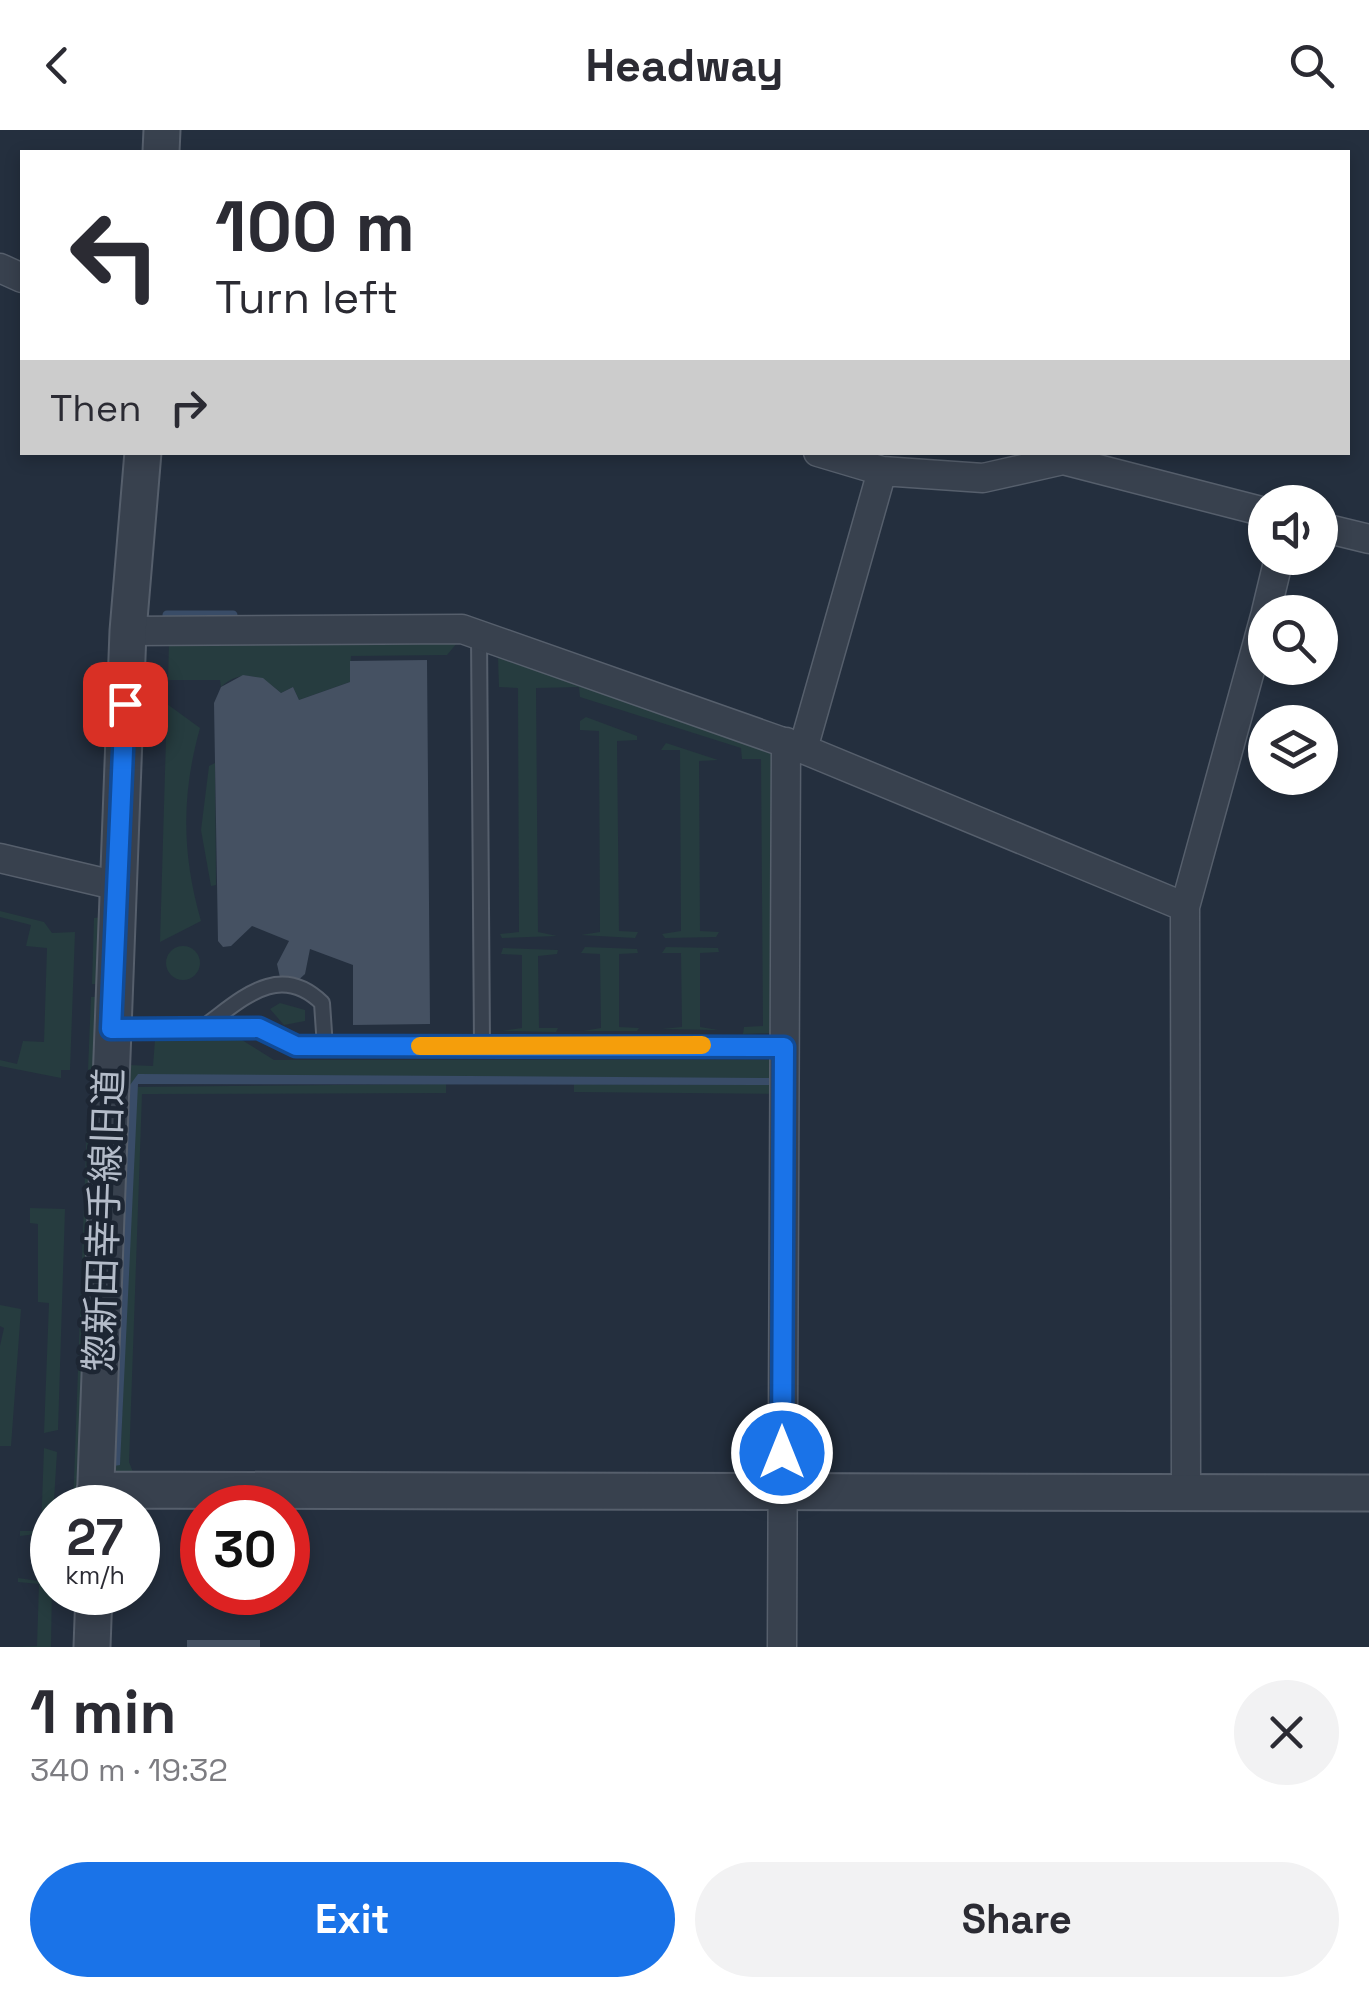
<!DOCTYPE html>
<html lang="en">
<head>
<meta charset="utf-8">
<style>
	:root { --surface:#fff; --page:#f2f2f3; --text:#2b2b33; --muted:#7c7c81; --accent:#1a73e8 }
	body { margin:0; font-family:"Space Grotesk","Noto Sans JP",sans-serif; background:var(--page); color:var(--text); height:100vh; display:flex; flex-direction:column; font-size:38px; white-space:nowrap }
	* { box-sizing:border-box; margin:0 }
	p { font-size:32px; color:var(--muted) }
	.icon { flex:none; width:55px; height:55px; fill:none; stroke:currentColor; stroke-width:2; stroke-linecap:round; stroke-linejoin:round }
	.map { position:relative; height:1517px; overflow:hidden }
	.sheet { display:flex; flex-direction:column; background:var(--surface); flex:1 }
	.sheet>* { flex:none }
	.hud { position:absolute; left:20px; top:20px; width:1330px; height:305px; border-radius:0px; box-shadow:0 5px 15px #0003; background:#fff; color:var(--text); overflow:hidden }
	.fabs { position:absolute; left:1248px; top:355px; display:grid; gap:20px }
	.fabs a { display:grid; place-items:center; width:90px; height:90px; border-radius:50%; background:var(--surface); box-shadow:0 5px 15px #0003; font-size:50px }
	.speed { position:absolute; left:30px; top:1355px; display:flex; gap:20px; font-size:50px; font-weight:700; text-align:center }
	.speed>* { display:grid; place-content:center; width:130px; height:130px; border-radius:50%; background:var(--surface); box-shadow:0 5px 15px #0003; line-height:1 }
	.speed small { font-size:25px; font-weight:400 }
	.speed .limit { border:15px solid #d22; background:#fff; color:#111 }
	.pin { position:absolute; display:grid; place-items:center; width:85px; height:85px; color:#fff; margin:-42px; border-radius:20px; box-shadow:0 5px 15px #0006 }
	.me { position:absolute; width:110px; margin:-55px; rotate:0deg; stroke-linejoin:round; filter:drop-shadow(0 0 8px #0008) }
	.turn { display:flex; align-items:center; gap:35px; height:210px; padding:0 30px; font-size:45px }
	.turn .icon { width:130px; height:130px; stroke-width:2.5 }
	.turn b { display:block; font-size:70px; line-height:85px }
	.then { display:flex; align-items:center; height:95px; padding:0 30px; background:#0003; gap:20px; font-size:38px }
	.round { display:grid; place-items:center; flex:none; width:105px; height:105px; border-radius:52px; background:var(--page) }
	.head { display:flex; align-items:center; justify-content:space-between; height:170px; padding:0 30px }
	h1 { font-size:60px; font-weight:800; line-height:75px }
	.action { display:flex; gap:20px; margin-top:auto; padding:20px 30px }
	.action a { flex:1; height:115px; border-radius:60px; background:var(--accent); color:#fff; font-size:40px; font-weight:800; line-height:115px; text-align:center }
	.action a+a { background:var(--page); color:var(--text) }
	header { display:flex; justify-content:space-between; align-items:center; height:130px; padding:0 30px; background:var(--surface); font-size:45px; font-weight:800 }
	.map>svg:first-child { display:block }
	.green { fill:#263c3f }
	.water { fill:#394c67 }
	.lines { fill:none; stroke-linecap:round; stroke-linejoin:round }
	.stream { stroke:#394c67; stroke-width:9 }
	.building { fill:#455162 }
	.service-casing { stroke:#565f6c; stroke-width:18 }
	.minor-casing { stroke:#565f6c; stroke-width:31 }
	.tertiary-casing { stroke:#565f6c; stroke-width:39 }
	.service { stroke:#38414e; stroke-width:14 }
	.minor { stroke:#38414e; stroke-width:28 }
	.tertiary { stroke:#38414e; stroke-width:35 }
	.route-casing { stroke:#114b97; stroke-width:25 }
	.route { stroke:#1a73e8; stroke-width:18 }
	.slow { stroke:#f59e0b; stroke-width:18 }
	.labels { text-anchor:middle; dominant-baseline:central; stroke-width:9; stroke-linejoin:round; paint-order:stroke }
	.street-label { font-size:38px; fill:#b4bcc9; stroke:#1d2633 }
</style>
</head>
<body>
<header><svg class="icon" aria-label="back" viewBox="0 0 24 24"><path d="M15 5l-7 7 7 7"/></svg>Headway<svg class="icon" aria-label="search" viewBox="0 0 24 24"><circle cx="10" cy="10" r="6"/><path d="M15 15l6 6"/></svg></header>
<div class="map">
<svg width="1369" height="1517" viewBox="0 0 1369 1517">
	<rect width="100%" height="100%" fill="#242f3e"/>
	<path class="green" d="M169,512L457,513L447,525L351,526L350,552L299,570L293,557L281,563C262,545 241,538 221,557L220,550H168Z
		M498,528L768,615L776,626L774,903L743,904L744,897L763,896L761,629H742L741,618L580,567L579,557L536,558L538,802L557,806L502,808L500,804L519,802L518,558L499,557Z
		M167,574L200,598C181,666 182,724 201,791L160,812Z
		M586,587L637,606V610L617,611L619,801L638,802L635,808L581,805L600,802L599,601L580,600V591Z
		M666,613L718,630L699,631L700,801L719,802L716,807L665,808L662,804L681,801L680,620H661Z
		M215,633L216,755L211,756L201,700L209,636Z
		M0,781L44,792L52,803L75,802L70,940H61V948L0,936V930L17,934L23,911L44,912L47,818L26,816L31,795L0,787Z
		M103,787L98,854H92L94,788Z
		M166 833a17 17 0 1 1 34 0a17 17 0 1 1-34 0Z
		M585,817L637,819L638,823L619,824V897L639,898L637,901H583L601,898L600,824L581,823Z
		M666,817L718,818L719,822L700,823V897L718,900L662,899L682,897L681,823H662Z
		M503,818L558,820L557,824L538,826L539,898H558L556,902L502,901L522,898V825L501,824Z
		M91,867H97L93,940H88Z
		M280,873L305,880V891L284,895L270,879Z
		M155,910H242L274,930H774L777,964L574,962V954L771,955L137,949L130,956L120,1335L135,957L446,954V963L142,964L129,1332L133,1342L115,1341L111,1337L128,935L153,936Z
		M87,992H91L80,1377L73,1378Z
		M30,1078L65,1079L58,1300L44,1303L49,1173L38,1172V1094L30,1093Z
		M0,1175L21,1179L11,1316H0V1216L4,1198L0,1196Z
		M44,1318L57,1322L52,1402L20,1406V1401H41Z
		M18,1448L52,1453L51,1517H16L37,1516L39,1454L18,1452Z"/>
	<path class="water" d="M138,944L772,948V955L138,954L120,1335L114,1336L130,955Z"/>
	<g class="lines">
		<path class="stream" d="M167,485H233
			M123,1472L124,1462"/>
	</g>
	<path class="building" d="M427,530L430,894L353,895V835L310,819L305,844L294,854L281,852L277,834L289,811L252,796L231,816L223,817L218,811L214,573L221,557L243,545L263,548L281,563L293,557L299,570L350,552V531Z
		M187,1510H260V1517H187Z"/>
	<g class="lines">
		<g class="service-casing">
			<path id="service" d="M479,505L482,915
				M205,896C241,870 279,831 322,873L325,917
				M112,899L259,898L296,916L784,917"/>
		</g>
		<g class="minor-casing">
			<path id="minor" d="M0,138L22,148
				M818,322L882,341L983,348L1063,330L1265,382
				M1320,397L1369,409
				M1266,482L1279,428
				M128,501L462,499L803,619L1185,777
				M803,619L882,341
				M0,728L118,756
				M1186,1361L1185,777L1265,486
				M782,1517L786,612"/>
		</g>
		<g class="tertiary-casing">
			<path id="tertiary" d="M161,22L162,0
				M95,1360L1369,1363
				M95,1378L128,501L143,322
				M92,1517L94,1462"/>
		</g>
		<use href="#service" class="service"/>
		<use href="#minor" class="minor"/>
		<use href="#tertiary" class="tertiary"/>
	</g>
	<g class="lines">
		<g class="route-casing">
			<path id="route" d="M125,574L111,899L259,898L296,916L784,917L782,1323"/>
		</g>
		<use href="#route" class="route"/>
		<path class="slow" d="M420,916L702,915"/>
	</g>
	<g class="labels">
		<g class="street-label">
			<text transform="translate(104 1090) rotate(-88)">惣新田幸手線旧道</text>
		</g>
	</g>
</svg>
<div class="fabs">
<a><svg class="icon" aria-label="sound" viewBox="0 0 24 24"><path d="M4 9h4l5-4v14l-5-4H4zM17 9q2 3 0 6"/></svg></a>
<a><svg class="icon" aria-label="search" viewBox="0 0 24 24"><circle cx="10" cy="10" r="6"/><path d="M15 15l6 6"/></svg></a>
<a><svg class="icon" aria-label="layers" viewBox="0 0 24 24"><path d="M12 4l9 5-9 5-9-5zM3 14l9 5 9-5"/></svg></a>
</div>
<div class="speed"><div>27<small>km/h</small></div><div class="limit">30</div></div>
<div class="pin" style="left:125px;top:574px;background:#d93025"><svg class="icon" aria-label="arrive" viewBox="0 0 24 24"><path d="M6 21V4h12l-3 4 3 4H6"/></svg></div>
<svg class="me" style="left:782px;top:1323px" viewBox="-20 -20 40 40"><circle r="17" fill="#1a73e8" stroke="#fff" stroke-width="3"/><path d="M0-11L8 9 0 5-8 9z" fill="#fff"/></svg>
<div class="hud">
<div class="turn"><svg class="icon" aria-label="left" viewBox="0 0 24 24"><path d="M17 20v-9H6M10 6l-5 5 5 5"/></svg><div><b>100 m</b>Turn left</div></div>
<div class="then">Then<svg class="icon" aria-label="right" viewBox="0 0 24 24"><path d="M7 20v-9h11M14 6l5 5-5 5"/></svg></div>
</div>
</div>
<section class="sheet">
<div class="head"><div><h1>1 min</h1><p>340 m · 19:32</p></div><a class="round"><svg class="icon" aria-label="close" viewBox="0 0 24 24"><path d="M6 6l12 12M18 6L6 18"/></svg></a></div>
<div class="action"><a>Exit</a><a>Share</a></div>
</section>
</body>
</html>
